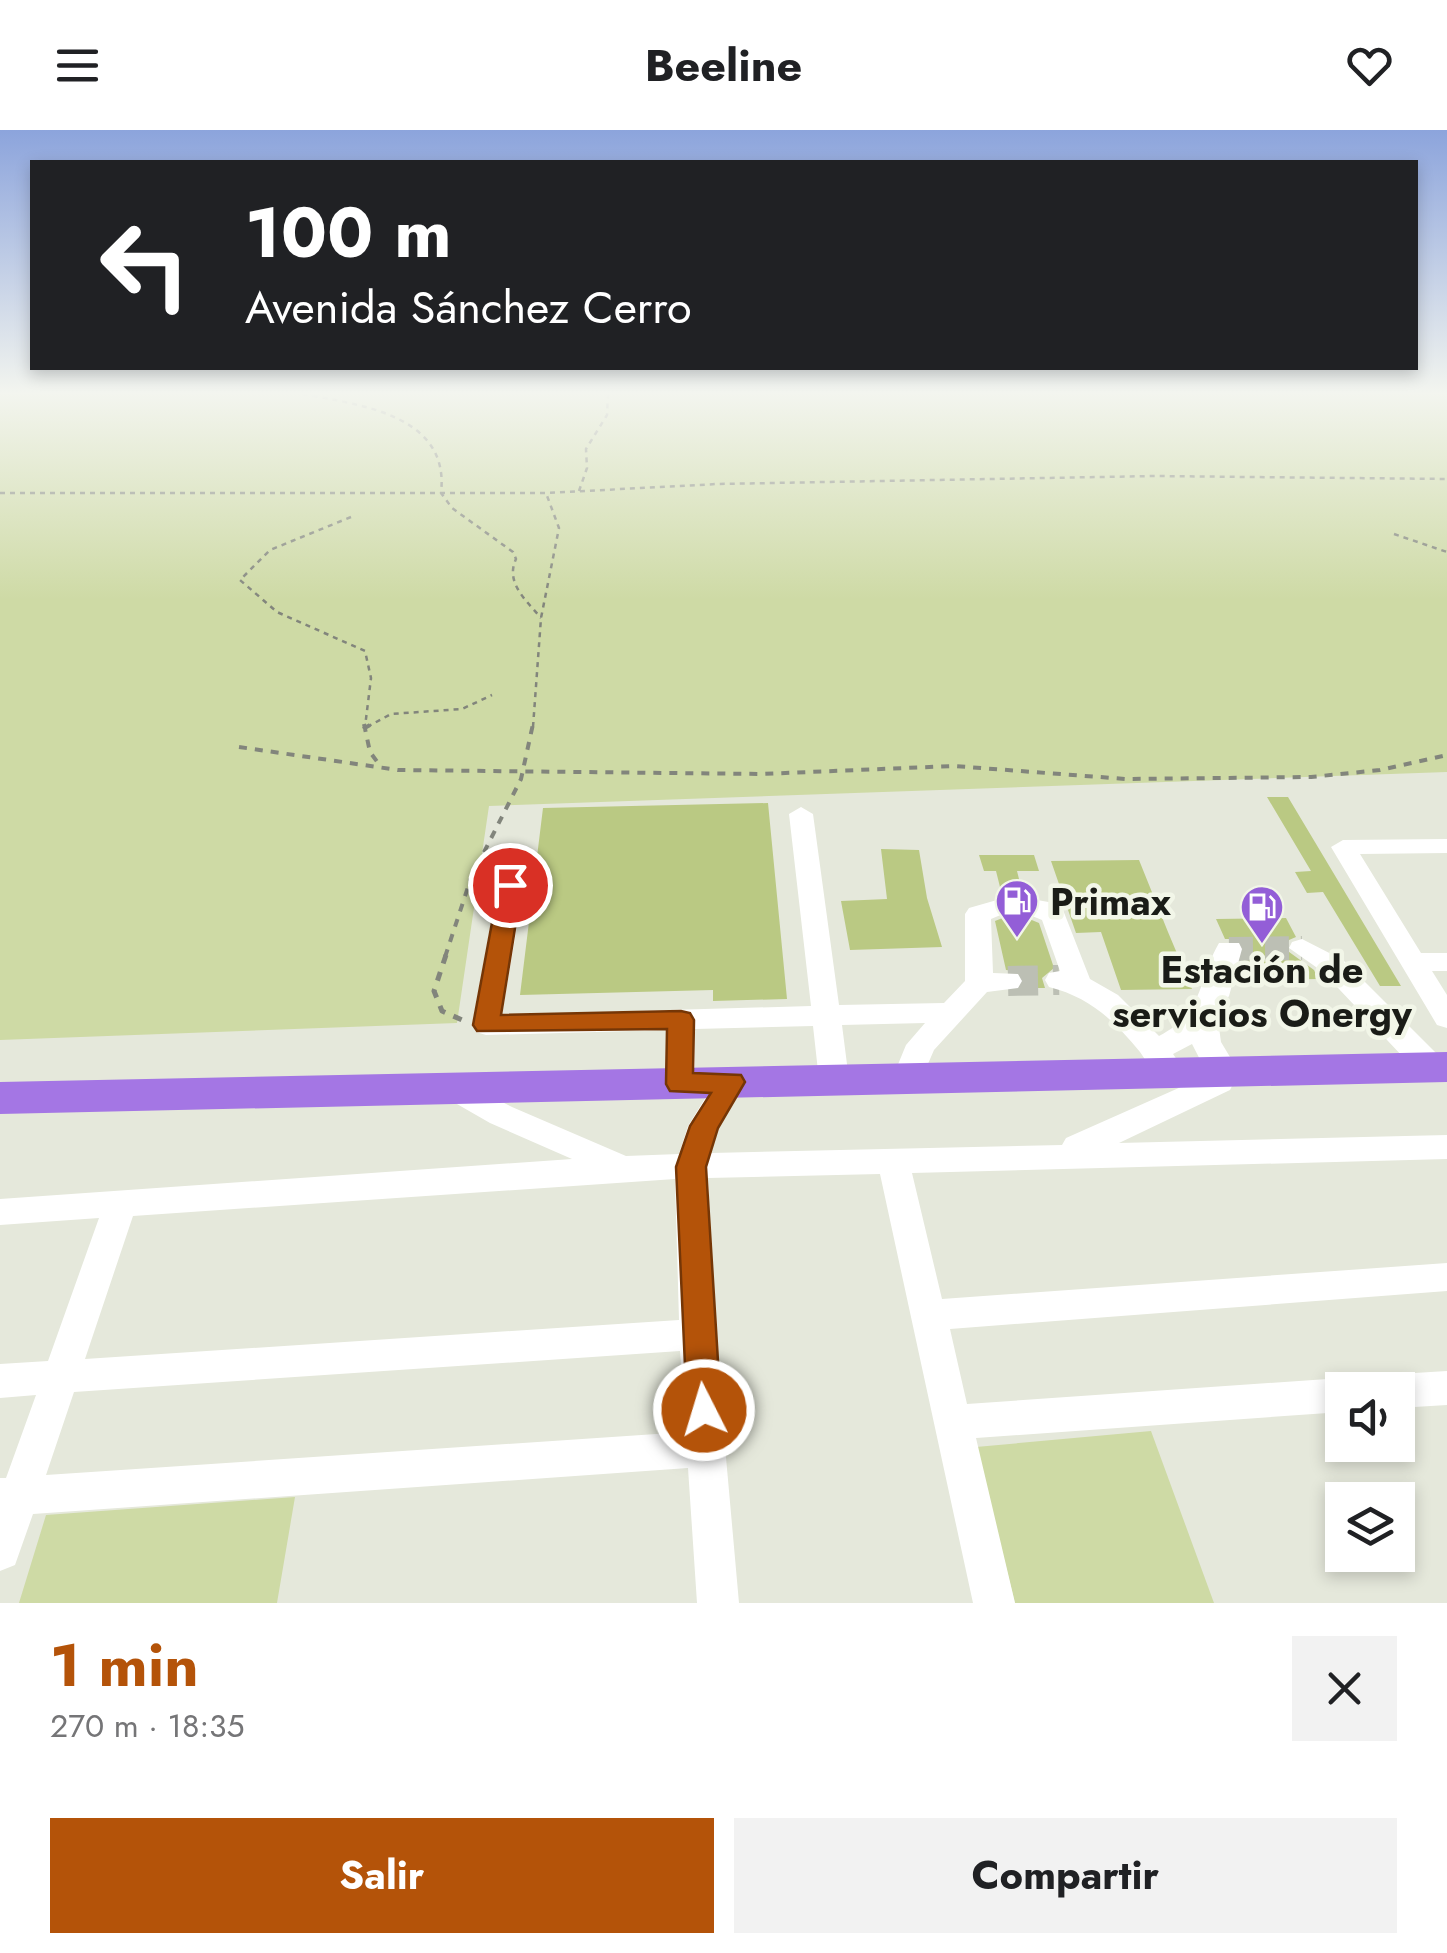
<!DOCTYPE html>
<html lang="es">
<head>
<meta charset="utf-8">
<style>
	:root { --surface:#fff; --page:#f2f2f2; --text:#202124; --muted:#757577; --accent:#b45309 }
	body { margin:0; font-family:Jost,sans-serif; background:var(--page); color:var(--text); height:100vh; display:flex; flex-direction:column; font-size:38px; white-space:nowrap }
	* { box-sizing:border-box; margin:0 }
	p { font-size:32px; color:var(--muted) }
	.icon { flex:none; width:55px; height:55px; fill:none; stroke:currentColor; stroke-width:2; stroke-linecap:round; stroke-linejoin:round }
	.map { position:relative; height:1473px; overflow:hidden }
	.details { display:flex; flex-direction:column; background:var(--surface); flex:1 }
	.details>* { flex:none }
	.guide { position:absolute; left:30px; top:30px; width:1388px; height:210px; border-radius:0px; box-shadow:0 5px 15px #0003; background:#202124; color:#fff; overflow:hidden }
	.fabs { position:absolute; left:1325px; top:1242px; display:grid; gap:20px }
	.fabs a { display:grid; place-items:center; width:90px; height:90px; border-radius:0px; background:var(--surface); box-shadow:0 5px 15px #0003; font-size:50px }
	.pin { position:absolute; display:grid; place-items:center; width:85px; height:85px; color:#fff; margin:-42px; border:5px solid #fff; border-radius:50%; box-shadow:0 2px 10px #0007 }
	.me { position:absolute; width:110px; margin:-55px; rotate:355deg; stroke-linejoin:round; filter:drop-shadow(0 0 8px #0008) }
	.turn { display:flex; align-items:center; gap:35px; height:210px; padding:0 50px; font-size:45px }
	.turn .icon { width:130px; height:130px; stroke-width:2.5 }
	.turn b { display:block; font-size:70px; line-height:85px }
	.round { display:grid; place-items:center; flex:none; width:105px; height:105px; border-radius:0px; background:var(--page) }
	.summary { display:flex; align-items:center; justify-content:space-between; height:170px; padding:0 50px }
	h1 { font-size:60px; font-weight:700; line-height:75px; color:var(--accent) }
	.button { display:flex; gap:20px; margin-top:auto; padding:20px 50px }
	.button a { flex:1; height:115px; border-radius:0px; background:var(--accent); color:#fff; font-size:40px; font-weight:700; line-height:115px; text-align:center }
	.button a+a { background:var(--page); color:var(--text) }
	header { display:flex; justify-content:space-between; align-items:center; height:130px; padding:0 50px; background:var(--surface); font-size:45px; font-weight:700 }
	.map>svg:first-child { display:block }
	.green { fill:#cedaa5 }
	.building { fill:#bac983 }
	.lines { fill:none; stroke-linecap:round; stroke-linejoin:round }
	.minor-tunnel-far1 { stroke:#bcbfb4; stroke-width:24; stroke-dasharray:24 12; stroke-linecap:butt }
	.minor-tunnel { stroke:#bcbfb4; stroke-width:30; stroke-dasharray:30 15; stroke-linecap:butt }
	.path-far2 { stroke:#82857c; stroke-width:2.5; stroke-dasharray:5 5; stroke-linecap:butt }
	.path-far1 { stroke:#82857c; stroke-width:4; stroke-dasharray:8 8; stroke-linecap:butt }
	.path { stroke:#82857c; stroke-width:5; stroke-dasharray:9 9; stroke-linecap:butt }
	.minor { fill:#fff; fill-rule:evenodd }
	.highway { fill:#a476e4; fill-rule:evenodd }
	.route { fill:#b45309; stroke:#753606; stroke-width:2.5 }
	.labels { text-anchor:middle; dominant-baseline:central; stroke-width:9; stroke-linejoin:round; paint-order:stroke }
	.poi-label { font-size:38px; font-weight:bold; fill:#1a1c17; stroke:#f2f6e8; text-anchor:start }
</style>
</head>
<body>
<header><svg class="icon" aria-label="menu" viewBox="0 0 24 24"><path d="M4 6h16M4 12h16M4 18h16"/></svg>Beeline<svg class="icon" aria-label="heart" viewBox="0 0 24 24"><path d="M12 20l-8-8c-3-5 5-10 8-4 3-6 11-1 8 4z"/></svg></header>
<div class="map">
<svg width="1447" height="1473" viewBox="0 0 1447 1473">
	<rect width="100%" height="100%" fill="#e5e8db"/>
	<path class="green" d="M0,264H1447V642L489,676L457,893L0,910Z
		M1151,1301L1214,1473H1015L976,1317Z
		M295,1367L277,1473H19L46,1385Z"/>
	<path class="building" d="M1267,667H1288L1401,856H1380L1323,762L1307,763L1295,742L1311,741Z
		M768,673L787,869L713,871V860L520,865L543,678Z
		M881,719L919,720L927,768L942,817L850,820L841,771L887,769Z
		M979,725H1034L1039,741H1017L1023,765L1015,769L1002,765L996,741H984Z
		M1139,730L1168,802L1192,859L1121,860L1101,802L1076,803L1051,731Z
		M1015,783L1039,793L1054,838L1042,848L1045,858H1022L1025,849L1021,842L1006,840L995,791Z
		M1286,788L1296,807L1289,810L1285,819L1314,840L1318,849L1245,850L1240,840L1245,817L1239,809H1225L1216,789Z"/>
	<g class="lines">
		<path class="minor-tunnel-far1" d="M1229,819L1302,818"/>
		<path class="minor-tunnel" d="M1008,851L1059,850"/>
		<path class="path-far2" d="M303,264C361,275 450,285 441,363L452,378L513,422L516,429C505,453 526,470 541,488
			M579,361L587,338L586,319L607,285L608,264
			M0,363H546L717,354L1154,346L1447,349
			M351,387L270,420L240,450L277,482L365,521L371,548L365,597
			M1394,404L1447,422
			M367,597L391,584L462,579L492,565
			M533,597L541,488L559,398L546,363"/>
		<path class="path-far1" d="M364,594L370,622L381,637
			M363,599L372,594
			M239,617L398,640L762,644L954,636L1126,649L1311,647L1380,640L1447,625
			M445,827L471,748L521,649L533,594"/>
		<path class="path" d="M446,825L434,861L442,881L462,890"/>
		<path class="minor" d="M801,677L813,684L839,875L944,873L965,851V784L969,778L1004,768L1015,773L1026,768L1054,773L1063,780L1090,849L1118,865L1159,906C1205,882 1198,849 1219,813H1239L1242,819L1229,866L1217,883L1221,912L1239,942L1230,960L1119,1013L1447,1005V1029L912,1043L942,1169L1447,1133V1161L950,1199L967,1274L1342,1248L1355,1253L1358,1260H1342V1282L976,1308L1015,1473H973L880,1044L708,1048L715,1204L739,1473H697L688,1338L33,1384L15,1435L0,1441V1348H6L36,1265L0,1268V1234L48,1231L99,1088L0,1095V1069L572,1029L490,993L443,966L439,958L443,950L454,947L512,977L626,1026L679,1024L688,996L720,944L731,941L742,944L746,952L719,997L711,1023L1062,1015L1066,1008L1208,945L1192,914L1173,924L1186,943L1182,951C1173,953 1166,955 1159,949C1151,942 1146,930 1140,922C1114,890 1089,867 1049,857L1045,850L1049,843L1060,841L1042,790L1015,779L991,789L993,843L1018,844L1022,851L1018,858L987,862L934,920L918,957L907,960L896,957L892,949L906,915L925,893L842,895L849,950L845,958L834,961L823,958L819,950L813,896L695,899V953L691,961L680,964L669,961L665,953L666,900L486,905L476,902L472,895L498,755L511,747L524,755L502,885L811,876L789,684ZM675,1049L679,1190L85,1229L133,1086ZM680,1221L686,1302L46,1345L74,1262Z
			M1447,709V723L1360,724L1421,823H1447V841H1432L1447,865V898L1437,895L1331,717L1343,710Z
			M1302,809L1343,830L1442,929L1446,937L1442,945L1431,948L1420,945L1323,842L1289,818L1292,812Z
			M1447,1241V1275L1398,1278V1260H1380L1385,1249L1398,1244Z"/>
		<path class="highway" d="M1447,922V952L0,984V952Z"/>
	</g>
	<linearGradient id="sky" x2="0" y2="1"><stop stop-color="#8ca4dc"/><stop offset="0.56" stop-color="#f3f5ef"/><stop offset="1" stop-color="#f3f5ef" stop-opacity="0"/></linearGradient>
	<rect width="1447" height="470" fill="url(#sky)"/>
	<path class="route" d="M510,748L522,755L501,885L681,881L690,883L694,890L693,943L741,945L745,952L718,998L706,1037L721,1280L716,1291L704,1296L692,1291L687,1280L676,1037L690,996L711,963L670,961L666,954L667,899L477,901L473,895L499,755Z"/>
	<defs>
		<g id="fuel-pin" transform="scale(2.25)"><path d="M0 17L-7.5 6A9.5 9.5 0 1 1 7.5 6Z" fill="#935ed7" stroke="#f2f6e8"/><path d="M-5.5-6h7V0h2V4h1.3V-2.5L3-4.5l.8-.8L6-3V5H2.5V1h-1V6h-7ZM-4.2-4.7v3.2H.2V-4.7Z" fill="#fff"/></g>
	</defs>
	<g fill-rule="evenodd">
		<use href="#fuel-pin" x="1017" y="771"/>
		<use href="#fuel-pin" x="1262" y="777"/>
	</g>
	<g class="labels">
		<g class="poi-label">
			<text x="1050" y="771">Primax</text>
			<text x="1262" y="839" text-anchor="middle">Estación de<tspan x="1262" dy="44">servicios Onergy</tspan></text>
		</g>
	</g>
</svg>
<div class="fabs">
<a><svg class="icon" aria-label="sound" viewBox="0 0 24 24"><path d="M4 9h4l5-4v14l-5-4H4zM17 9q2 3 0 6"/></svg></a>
<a><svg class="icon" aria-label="layers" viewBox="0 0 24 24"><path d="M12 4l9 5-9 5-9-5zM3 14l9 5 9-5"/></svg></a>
</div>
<div class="pin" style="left:510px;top:755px;background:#d93025"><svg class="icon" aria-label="arrive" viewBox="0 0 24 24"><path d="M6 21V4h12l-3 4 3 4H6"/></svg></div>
<svg class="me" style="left:704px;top:1280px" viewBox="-20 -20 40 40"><circle r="17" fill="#b45309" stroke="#fff" stroke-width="3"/><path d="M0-11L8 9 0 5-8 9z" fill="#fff"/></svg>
<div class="guide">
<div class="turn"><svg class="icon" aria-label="left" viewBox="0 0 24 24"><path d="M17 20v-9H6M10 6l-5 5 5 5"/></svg><div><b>100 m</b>Avenida Sánchez Cerro</div></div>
</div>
</div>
<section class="details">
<div class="summary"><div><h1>1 min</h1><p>270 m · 18:35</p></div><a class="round"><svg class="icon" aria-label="close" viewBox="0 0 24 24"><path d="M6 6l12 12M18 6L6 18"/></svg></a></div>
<div class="button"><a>Salir</a><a>Compartir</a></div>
</section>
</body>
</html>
